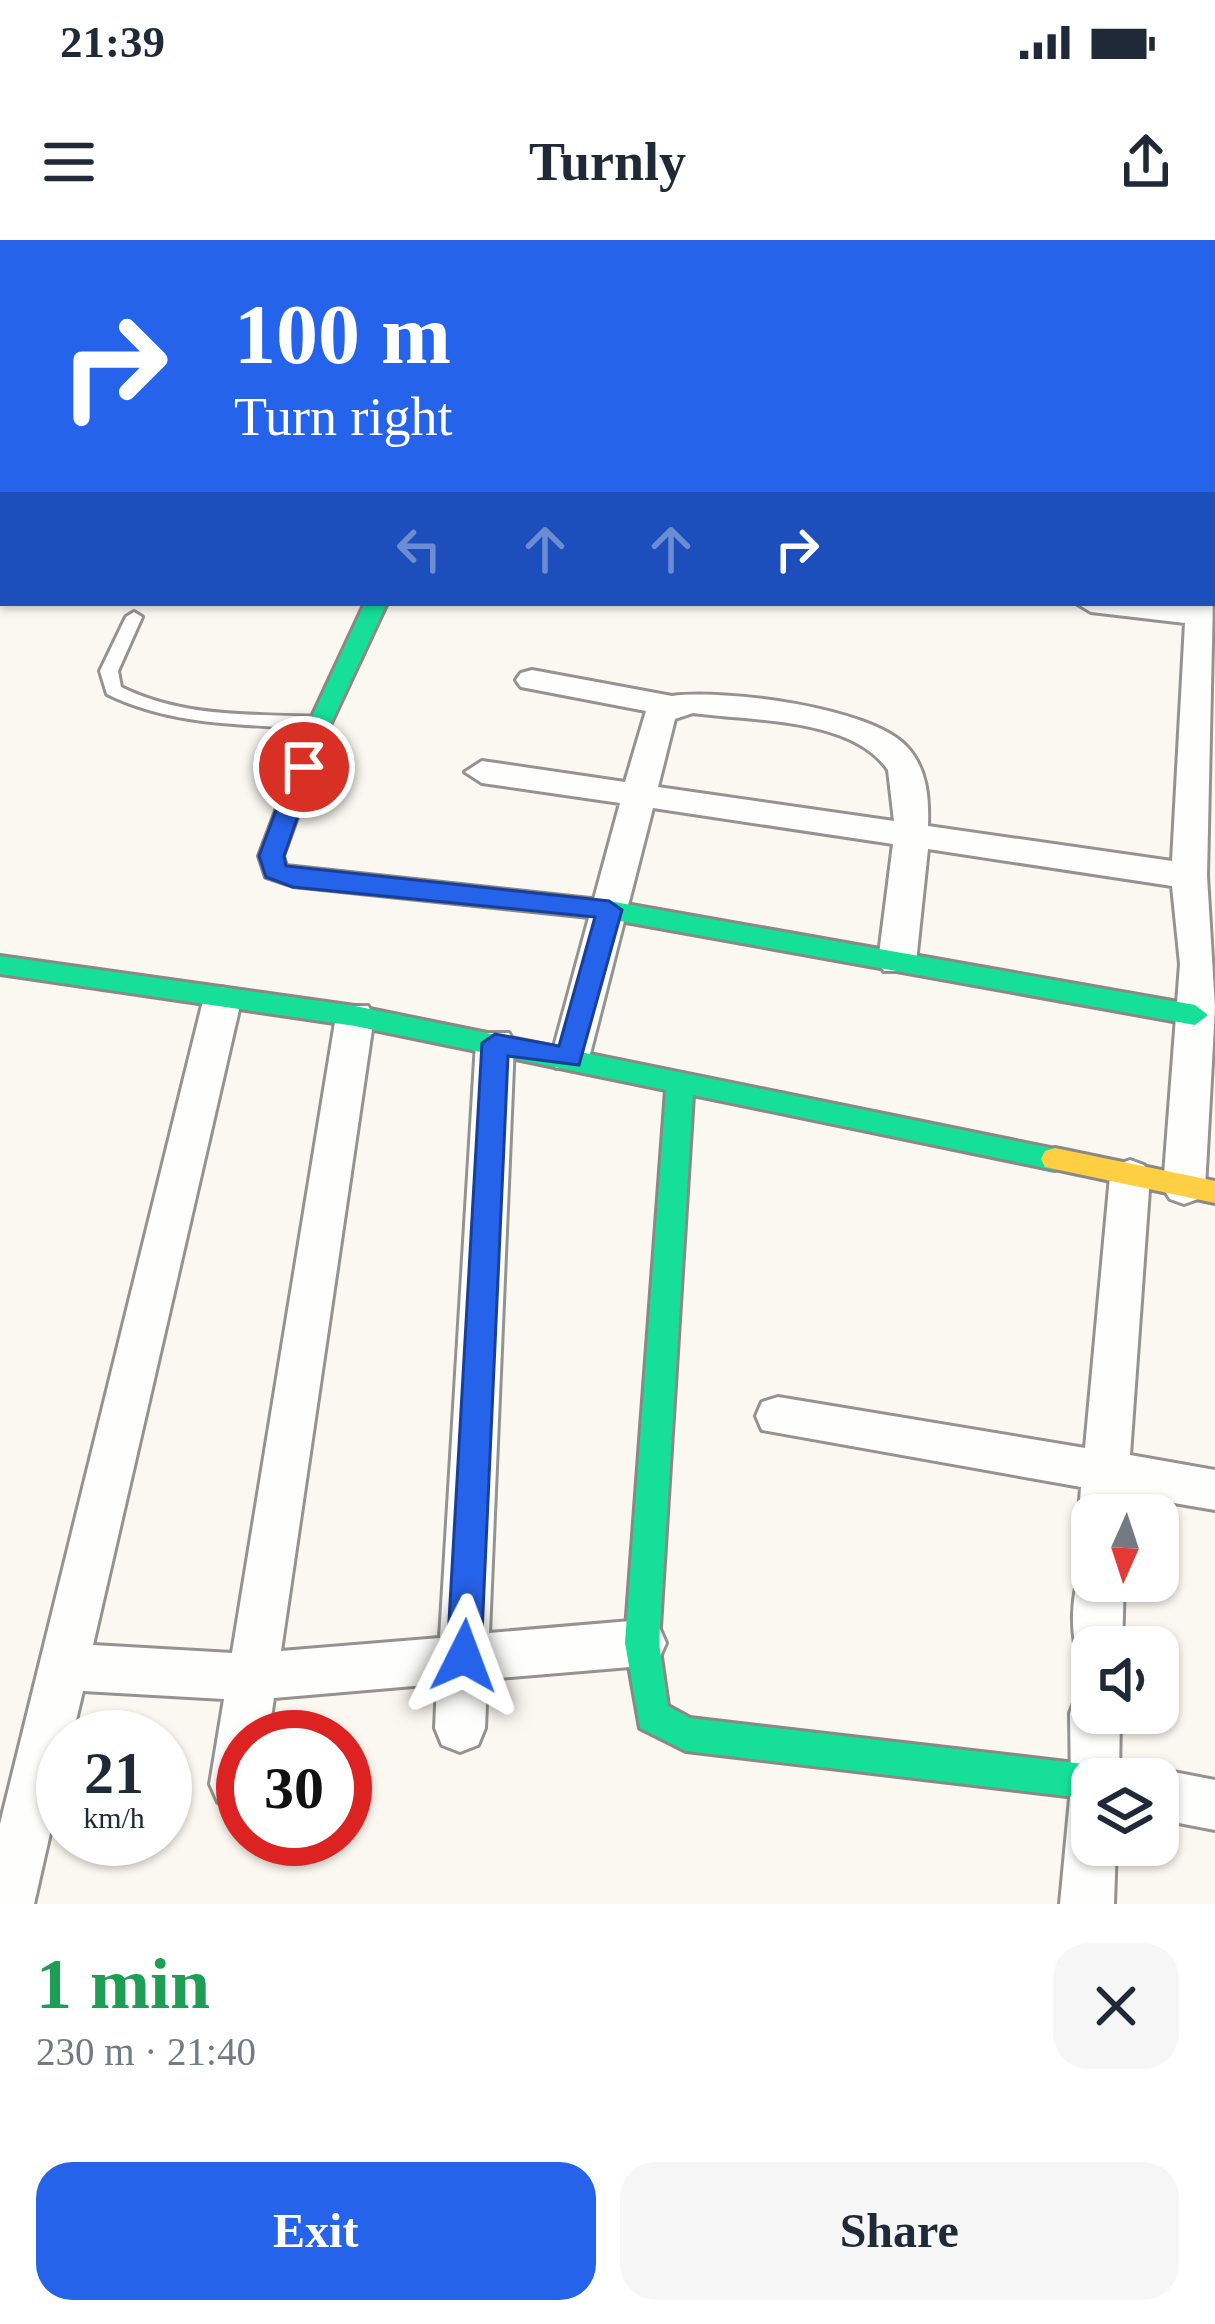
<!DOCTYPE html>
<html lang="en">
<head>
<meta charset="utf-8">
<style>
	:root { --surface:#fff; --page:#f6f6f7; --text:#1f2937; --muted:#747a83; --accent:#2563eb }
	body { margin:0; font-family:"Times New Roman",serif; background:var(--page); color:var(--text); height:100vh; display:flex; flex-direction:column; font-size:45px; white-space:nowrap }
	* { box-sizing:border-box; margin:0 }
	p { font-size:39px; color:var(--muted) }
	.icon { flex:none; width:66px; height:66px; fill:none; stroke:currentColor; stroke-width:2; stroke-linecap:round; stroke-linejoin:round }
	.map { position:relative; height:1664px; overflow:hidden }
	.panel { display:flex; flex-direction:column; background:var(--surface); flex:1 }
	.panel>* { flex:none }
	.banner { position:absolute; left:0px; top:0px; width:1215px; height:366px; box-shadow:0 3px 9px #0004; background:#2563eb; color:#fff; overflow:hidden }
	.needle { width:78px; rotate:183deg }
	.tools { position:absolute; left:1071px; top:1254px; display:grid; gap:24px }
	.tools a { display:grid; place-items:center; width:108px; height:108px; border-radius:24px; background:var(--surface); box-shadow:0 3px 9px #0004; font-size:60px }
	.speed { position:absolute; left:36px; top:1470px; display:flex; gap:24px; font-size:60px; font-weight:700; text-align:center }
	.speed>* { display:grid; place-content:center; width:156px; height:156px; border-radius:50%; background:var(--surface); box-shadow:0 3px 9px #0004; line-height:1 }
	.speed small { font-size:30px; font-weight:400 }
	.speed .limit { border:18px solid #d22; background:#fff; color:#111 }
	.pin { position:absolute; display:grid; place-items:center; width:102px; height:102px; color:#fff; margin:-51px; border:6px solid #fff; border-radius:50%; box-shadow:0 3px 12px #0007 }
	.me { position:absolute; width:132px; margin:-66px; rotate:3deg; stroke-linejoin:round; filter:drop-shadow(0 0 9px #0008) }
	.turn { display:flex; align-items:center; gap:42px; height:252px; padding:0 36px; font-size:54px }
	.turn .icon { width:156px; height:156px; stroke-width:2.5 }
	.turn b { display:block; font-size:84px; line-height:102px }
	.lanes { display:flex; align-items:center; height:114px; padding:0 36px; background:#0003; justify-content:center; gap:60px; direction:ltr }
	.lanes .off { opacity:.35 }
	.round { display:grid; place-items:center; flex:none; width:126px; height:126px; border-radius:36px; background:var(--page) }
	.head { display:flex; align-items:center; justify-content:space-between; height:204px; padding:0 36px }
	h1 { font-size:72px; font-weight:800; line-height:90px; color:#1e9e55 }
	.button { display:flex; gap:24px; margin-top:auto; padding:24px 36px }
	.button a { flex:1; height:138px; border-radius:36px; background:var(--accent); color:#fff; font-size:48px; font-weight:800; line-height:138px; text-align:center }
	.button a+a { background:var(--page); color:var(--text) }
	.status { display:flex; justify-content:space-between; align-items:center; height:84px; padding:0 60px; background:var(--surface); direction:ltr }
	.status svg { height:33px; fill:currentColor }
	header { display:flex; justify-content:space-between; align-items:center; height:156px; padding:0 36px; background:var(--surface); font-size:54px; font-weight:800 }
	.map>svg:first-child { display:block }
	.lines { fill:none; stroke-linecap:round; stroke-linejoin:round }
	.canal { fill:#c6e8f7; fill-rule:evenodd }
	.lane-casing { stroke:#949390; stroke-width:6 }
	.street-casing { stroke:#949390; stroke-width:6 }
	.fast-casing { stroke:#8b8986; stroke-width:6 }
	.slow-casing { stroke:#8b8986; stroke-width:6 }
	.lane { fill:#fefefd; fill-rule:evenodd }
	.street { fill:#fefefd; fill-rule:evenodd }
	.fast { fill:#16e098; fill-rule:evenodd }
	.slow { fill:#ffcf43; fill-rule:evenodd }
	.route { fill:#2563eb; stroke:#184099; stroke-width:3 }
</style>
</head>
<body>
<div class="status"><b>21:39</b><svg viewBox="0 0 49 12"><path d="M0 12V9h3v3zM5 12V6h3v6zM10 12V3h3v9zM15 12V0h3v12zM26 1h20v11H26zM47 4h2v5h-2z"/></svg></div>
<header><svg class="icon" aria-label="menu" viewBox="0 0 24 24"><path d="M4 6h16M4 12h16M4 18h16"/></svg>Turnly<svg class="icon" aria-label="share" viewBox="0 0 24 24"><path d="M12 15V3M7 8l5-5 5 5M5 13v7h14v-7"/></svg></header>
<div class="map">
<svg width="1215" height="1664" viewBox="0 0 1215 1664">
	<rect width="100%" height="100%" fill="#fbf8f1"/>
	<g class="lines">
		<path class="canal" d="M885,0H918L920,3H887Z
			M1212,86L1215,87V105L1212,104Z"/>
		<g class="lane-casing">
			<path id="lane" d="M134,372L142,377L118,431L121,447C183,478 252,474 320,477L329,483L320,489C247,484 174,487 107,454L100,431L126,377Z"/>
		</g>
		<g class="street-casing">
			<path id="street" d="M1212,143L1215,144L1212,166Z
				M1212,277H1215V295H1212Z
				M1213,356L1207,636L1215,768L1205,948L1198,959L1184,964L1170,959L1163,948L1180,724L1172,646L928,609L916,722L910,731H884L878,722L893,604L653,568L589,818L584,828H556L551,818L620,563L482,543L465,532L482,521L625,542L646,471L521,447L516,440L521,433L532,430L672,456C723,449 871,467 907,507C927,529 929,557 928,586L1172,621L1185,383L1091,372L1076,363H1212ZM693,473C750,481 852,477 888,530L894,581L658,547L675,479Z
				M222,747L235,751L241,761L93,1405L232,1413L336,776L342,766H368L374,776L281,1411L440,1398L476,803L481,793H509L514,803L489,1393L642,1380L659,1387L666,1403L659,1419L642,1426L487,1439L485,1488L478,1505L460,1512L442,1505L435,1488L437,1444L274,1458L268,1497H243V1566L236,1569L218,1562L210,1544L224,1459L83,1451L72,1497H63V1536L34,1664H0V1584L203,761L209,751Z
				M1130,920L1144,925L1150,936L1130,1215L1215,1230V1270L1127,1255L1125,1275H1092V1292L1079,1275L1081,1247L762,1190L756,1176L762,1162L778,1157L1085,1208L1110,936L1116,925Z
				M1092,1322V1341H1124L1122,1407H1092V1428L1081,1423C1069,1396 1071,1352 1083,1326Z
				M1092,1450V1473H1120L1119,1539H1092V1605H1116L1114,1664H1060L1071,1548L1070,1473L1077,1456Z
				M1158,1529L1215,1540V1590L1158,1579V1539H1139Z"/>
		</g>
		<g class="fast-casing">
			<path id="fast" d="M365,363H387L331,483L283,616L286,626L609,661L1195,765L1208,775L1195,785L609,679L293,646L266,637L259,616L309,483Z
				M0,716L355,766L1065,911L1069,919L1065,927L1055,930L693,855L659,1403L668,1466L690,1478L1092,1525L1105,1530L1108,1539H1092V1559L686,1511L640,1488L625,1403L666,850L355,786L0,734Z"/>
		</g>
		<g class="slow-casing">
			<path id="slow" d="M1055,908L1215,941V963L1045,927L1041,919L1045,911Z"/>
		</g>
		<use href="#lane" class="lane"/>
		<use href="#street" class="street"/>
		<use href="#fast" class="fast"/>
		<use href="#slow" class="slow"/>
	</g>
	<path class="route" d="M304,520L315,527L284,616L286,626L609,661L622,670L579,825L508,816L481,1416L476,1427L464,1432L452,1427L447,1416L482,803L495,794L559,806L595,677L293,647L266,637L259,616L292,527Z"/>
</svg>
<div class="tools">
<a><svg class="needle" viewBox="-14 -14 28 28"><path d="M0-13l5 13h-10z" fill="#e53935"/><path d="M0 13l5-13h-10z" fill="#747a83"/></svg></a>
<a><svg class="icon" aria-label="sound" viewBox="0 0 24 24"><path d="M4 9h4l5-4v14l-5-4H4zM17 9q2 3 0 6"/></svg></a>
<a><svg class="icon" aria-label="layers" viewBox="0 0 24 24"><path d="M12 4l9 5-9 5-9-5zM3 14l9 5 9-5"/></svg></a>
</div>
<div class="speed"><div>21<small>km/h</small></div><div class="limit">30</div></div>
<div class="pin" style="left:304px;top:527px;background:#d93025"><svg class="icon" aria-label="arrive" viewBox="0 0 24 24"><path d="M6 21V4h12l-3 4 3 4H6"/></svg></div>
<svg class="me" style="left:464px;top:1416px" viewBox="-20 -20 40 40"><path d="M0-17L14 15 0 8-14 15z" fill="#2563eb" stroke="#fff" stroke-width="4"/></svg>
<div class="banner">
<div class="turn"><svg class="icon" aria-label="right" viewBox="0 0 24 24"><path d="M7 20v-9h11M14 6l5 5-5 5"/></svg><div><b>100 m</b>Turn right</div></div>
<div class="lanes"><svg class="icon off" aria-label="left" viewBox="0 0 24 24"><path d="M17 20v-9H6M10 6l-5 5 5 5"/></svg><svg class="icon off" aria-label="ahead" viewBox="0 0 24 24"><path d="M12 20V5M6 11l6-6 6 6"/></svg><svg class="icon off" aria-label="ahead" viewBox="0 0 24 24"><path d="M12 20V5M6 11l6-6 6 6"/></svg><svg class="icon" aria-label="right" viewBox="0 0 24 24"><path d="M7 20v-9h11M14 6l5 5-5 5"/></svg></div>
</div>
</div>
<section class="panel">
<div class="head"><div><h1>1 min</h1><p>230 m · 21:40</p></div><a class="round"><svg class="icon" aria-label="close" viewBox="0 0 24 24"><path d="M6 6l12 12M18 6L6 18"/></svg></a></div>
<div class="button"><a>Exit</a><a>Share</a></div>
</section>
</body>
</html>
